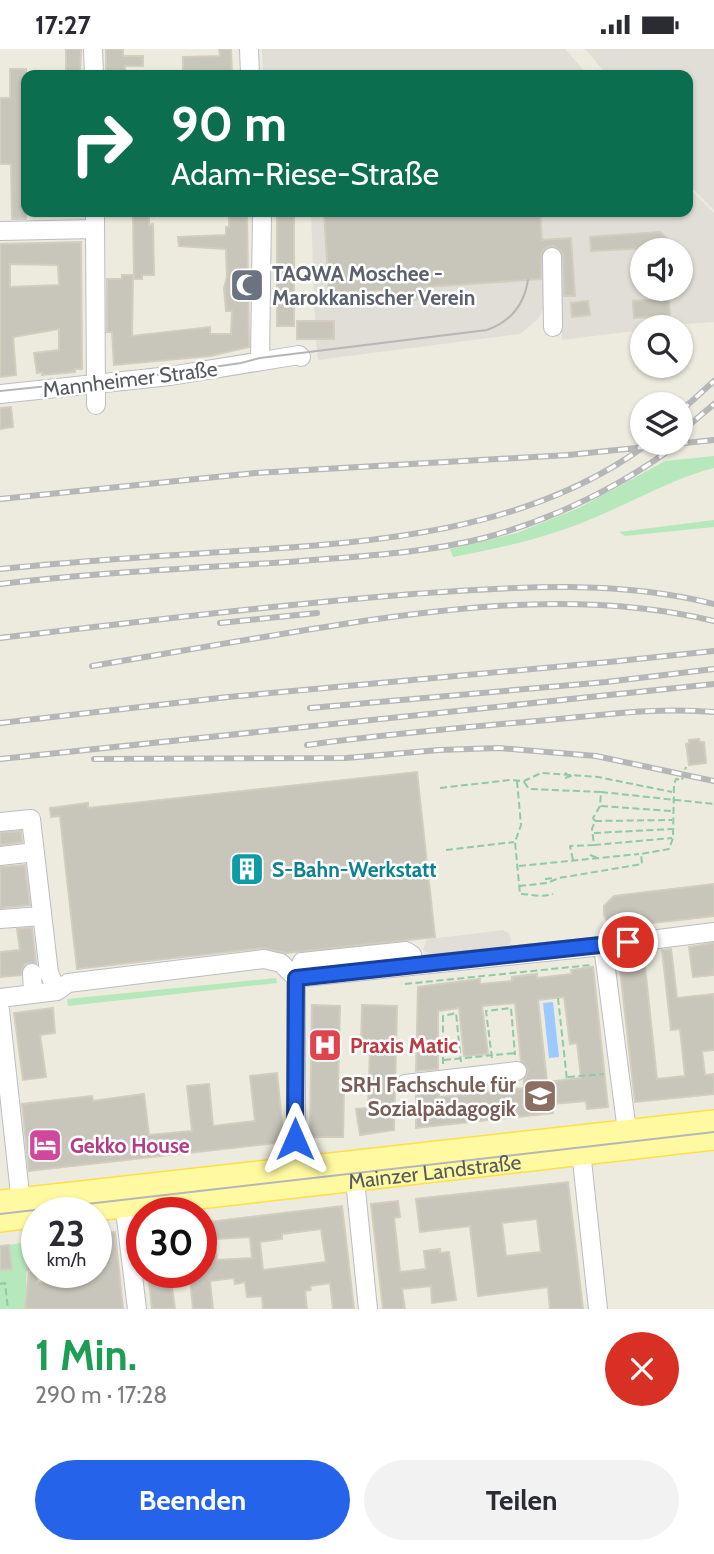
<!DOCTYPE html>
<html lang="de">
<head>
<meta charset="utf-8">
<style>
	:root { --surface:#fff; --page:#f2f2f3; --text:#2b2b33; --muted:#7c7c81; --accent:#2563eb }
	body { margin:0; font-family:Cabin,sans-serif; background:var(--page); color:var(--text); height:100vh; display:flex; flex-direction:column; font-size:26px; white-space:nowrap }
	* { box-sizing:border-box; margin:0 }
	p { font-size:23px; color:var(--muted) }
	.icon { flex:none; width:38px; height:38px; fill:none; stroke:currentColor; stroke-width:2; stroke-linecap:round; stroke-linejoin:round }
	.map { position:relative; height:1260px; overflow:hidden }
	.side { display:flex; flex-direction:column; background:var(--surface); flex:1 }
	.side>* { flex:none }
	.banner { position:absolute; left:21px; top:21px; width:672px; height:147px; border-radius:14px; box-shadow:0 2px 5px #0004; background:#0b6e4f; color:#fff; overflow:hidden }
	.fabs { position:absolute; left:630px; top:189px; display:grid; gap:14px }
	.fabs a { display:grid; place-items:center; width:63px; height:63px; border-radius:50%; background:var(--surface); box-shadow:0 2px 5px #0004; font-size:35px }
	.speed { position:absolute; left:21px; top:1148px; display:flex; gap:14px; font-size:35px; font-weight:700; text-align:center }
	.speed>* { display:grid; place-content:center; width:91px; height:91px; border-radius:50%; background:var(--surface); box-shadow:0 2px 5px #0004; line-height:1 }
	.speed small { font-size:18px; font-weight:400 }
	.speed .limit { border:10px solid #d22; background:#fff; color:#111 }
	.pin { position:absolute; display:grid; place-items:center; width:60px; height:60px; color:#fff; margin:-30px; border:4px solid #fff; border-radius:50%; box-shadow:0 2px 7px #0007 }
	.me { position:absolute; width:77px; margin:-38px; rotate:0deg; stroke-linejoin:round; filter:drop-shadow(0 0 5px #0008) }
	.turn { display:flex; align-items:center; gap:24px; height:147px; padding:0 35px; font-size:32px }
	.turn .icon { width:91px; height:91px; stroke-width:2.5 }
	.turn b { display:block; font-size:49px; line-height:60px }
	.round { display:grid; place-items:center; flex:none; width:74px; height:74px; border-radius:37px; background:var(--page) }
	.headline { display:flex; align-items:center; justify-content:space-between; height:119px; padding:0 35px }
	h1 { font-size:42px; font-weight:700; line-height:52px; color:#1e9e55 }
	.button { display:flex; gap:14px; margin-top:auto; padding:14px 35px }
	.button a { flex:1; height:80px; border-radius:42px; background:var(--accent); color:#fff; font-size:28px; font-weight:700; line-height:80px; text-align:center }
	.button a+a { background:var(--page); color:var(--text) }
	.status { display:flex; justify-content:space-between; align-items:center; height:49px; padding:0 35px; background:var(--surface); direction:ltr }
	.status svg { height:19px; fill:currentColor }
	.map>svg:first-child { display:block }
	.industrial { fill:#e0ded6; fill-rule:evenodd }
	.green { fill:#b7e8bc }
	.water { fill:#9cc9ff }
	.building { fill:#c8c5bb; stroke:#d2cdbc; stroke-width:2; fill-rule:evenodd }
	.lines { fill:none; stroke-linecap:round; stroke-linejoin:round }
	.minor-casing { stroke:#bbbdc4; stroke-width:20 }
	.major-casing { stroke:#ffdf45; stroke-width:24 }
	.path { stroke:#8fc9a6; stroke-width:2; stroke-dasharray:7 3.5; stroke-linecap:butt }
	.minor { stroke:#fff; stroke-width:18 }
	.major { stroke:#fffaa1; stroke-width:21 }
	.tram { stroke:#b5b6b6; stroke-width:2 }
	.rail-casing { stroke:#b5b6b6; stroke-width:6 }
	.rail { stroke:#fff; stroke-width:3.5; stroke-dasharray:10; stroke-linecap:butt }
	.route-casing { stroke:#184099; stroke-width:18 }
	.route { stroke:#2563eb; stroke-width:12 }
	.labels { text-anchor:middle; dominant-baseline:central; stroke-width:5; stroke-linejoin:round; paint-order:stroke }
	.worship-label { font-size:21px; font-weight:bold; fill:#5b616d; stroke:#fff; text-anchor:start }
	.street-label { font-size:21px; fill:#575b61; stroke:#fff }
	.culture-label { font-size:21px; font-weight:bold; fill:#0d838f; stroke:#fff; text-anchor:start }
	.health-label { font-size:21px; font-weight:bold; fill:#be3a42; stroke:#fff; text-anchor:start }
	.education-label { font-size:21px; font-weight:bold; fill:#785e54; stroke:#fff; text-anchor:end }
	.hotel-label { font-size:21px; font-weight:bold; fill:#b23c85; stroke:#fff; text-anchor:start }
</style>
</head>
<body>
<div class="status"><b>17:27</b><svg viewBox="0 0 49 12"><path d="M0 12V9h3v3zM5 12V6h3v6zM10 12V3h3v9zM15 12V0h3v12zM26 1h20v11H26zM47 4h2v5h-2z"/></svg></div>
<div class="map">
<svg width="714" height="1260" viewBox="0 0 714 1260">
	<rect width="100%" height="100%" fill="#edebde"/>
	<path class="industrial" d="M262,0H565L588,26H263Z
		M585,0H714V161L688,135V26H607Z
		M688,138L714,164V273L642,278V281L562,291L557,203L543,205L546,230L544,258L538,270L520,285L318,311L316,290H297V272L315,271L311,163H688ZM642,201H681V240H642Z
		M503,881L509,884L511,890L510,895L505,898L432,906L423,901L426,891L430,890Z"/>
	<path class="green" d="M714,407V419C672,430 634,452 594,469C549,488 502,499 453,508L450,500L517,484L579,459L665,412Z
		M714,471V478L625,487L619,483Z
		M276,929L277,934L68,957L67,950Z
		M28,1193L25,1260H0V1221L12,1220L9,1196Z"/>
	<path class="water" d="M553,953L559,1008L549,1009L543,954Z"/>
	<path class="building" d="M66,0H81L80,26H66Z
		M106,0H123V7H143V17H125V26H106Z
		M219,0H231L232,26H183V8L220,7Z
		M10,20H26V170H12L11,115H0V49H10Z
		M133,163H149V176L153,175L154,226H142V230H134Z
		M229,163H247L249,298L210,307L114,316L112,283H107V230H122V226H133L132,287L210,278V285H231L232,262H226L224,239L227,228L226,200L179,197L178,188L226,186V178H229Z
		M277,163H294V277H277Z
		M324,163H540L542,191L571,189L575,247H564L563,207L561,202L553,197L546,199L542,203L541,230L425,238L426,250L409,251L387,253L386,241L329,244Z
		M660,183L680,201H652L649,199L591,202L590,188Z
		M81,193L82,320H75V323L42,326V323L37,324L34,304L59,301V280L13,288L16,326L0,328V195ZM10,215L58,216L59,236L10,238Z
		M658,240H668L670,267L634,269L633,252L659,250Z
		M588,252L590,266L572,268L571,254Z
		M297,272H334V290H297Z
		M11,358L13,378L0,380V359Z
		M699,690L700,693H704L706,714L689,716L686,695L689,694V691Z
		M417,723L435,888L286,904L263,899L77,920L60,767L51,768L50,759L88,754V759Z
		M21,782L22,793L0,796V784Z
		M25,816L30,856L0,859V818Z
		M714,835V867L618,878L607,872L604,866V857L614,847Z
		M32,879L36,914L25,915L21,926L0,928V903L20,901L17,880Z
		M714,894V926L693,928L689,898Z
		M671,900L677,949L714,945V1001L702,1002L705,1026L714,1025V1045L635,1053L620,920L645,918L657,1030L685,1027L680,980L671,981L662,901Z
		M593,918L608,1058L587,1060L586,1052L552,1055L553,1064L416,1079V1045L439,1043V1048L524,1039V1031L528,1021L521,1012L515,954L482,957L488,1005L464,1007L459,959L438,962V1020L416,1022L418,938L480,930V935L512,932V928L537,925V929L572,925L571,921ZM564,948L570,995L577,994L581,1029L547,1033L538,951Z
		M312,956L340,957L338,1040H344L343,1088H310Z
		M362,956L397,957L394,1081L360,1086L356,1060L368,1059L370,1000H361Z
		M53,959L55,984L40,986L46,1028L23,1031L14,964Z
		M277,1024L284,1093L29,1122L22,1055L92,1047L93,1052L144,1045L149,1086L192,1082L187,1037L209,1035L213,1077L255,1072L250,1027Z
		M568,1133L583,1260H550L548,1238L478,1247L470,1177L420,1183L416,1150ZM537,1170L541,1203L506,1207L502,1174Z
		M398,1152L400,1168L394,1169L400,1223L426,1220L424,1202L440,1200V1204L449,1203L456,1251L432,1254L431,1237L402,1240L405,1260H383L371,1155Z
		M342,1157L354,1260H333L330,1234L310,1237L311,1241L305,1242L307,1260H263L262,1247L247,1248L245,1233L235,1235L234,1229L210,1232L213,1260H193L190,1230L171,1232L175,1260H152L148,1223H201V1174ZM321,1180L326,1213L263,1221L260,1193L282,1190V1185ZM250,1188L252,1209L217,1211L214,1190Z
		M115,1183L123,1260H25L29,1221H27L28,1193L37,1192V1234L62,1231L61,1223H82L85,1227L102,1224L100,1204L96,1205V1185Z
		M9,1196L12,1220L0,1221V1197Z"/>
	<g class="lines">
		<g class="minor-casing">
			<path id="minor" d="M93,0L94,26
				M249,0L250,26
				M95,163L96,356
				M0,182L95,180
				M552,208L553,278
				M260,312L262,163
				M0,345L170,327L299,306L301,308
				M0,773L31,770L49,924L57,942
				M0,807L35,803
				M0,870L42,867
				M603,897L627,1082
				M32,924L33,945
				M296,929L603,897L714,883
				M57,942L68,934L264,910L281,914L296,929
				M0,949L57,942
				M0,961L22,1163
				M405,1035L517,1022
				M580,1093L598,1260
				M296,1119V929L302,913L406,902L412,906V916
				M354,1121L368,1260
				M123,1145L137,1260"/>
		</g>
		<g class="major-casing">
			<g id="major">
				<path d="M0,1152L714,1072"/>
				<path id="s1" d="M69,1164L714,1090"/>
				<path d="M0,1172L37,1167"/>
			</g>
		</g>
		<path class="path" d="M565,729L571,727L565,724
			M517,732L521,776L515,793L520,845C532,845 540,849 553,845
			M524,733L529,740L601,743L600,757L593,769L595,772L592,780L594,796L570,797L573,811
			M440,739L510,731L524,732L541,724L598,728L672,743
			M601,743L714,755
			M601,757L672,762
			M595,772L672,771
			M594,784L672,780
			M594,796L672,789
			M446,801L514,793
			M590,806L598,809
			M519,817L639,805
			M545,830L554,829
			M519,837L547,834L559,829L642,815L641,805L669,800L673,789L674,735L676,730L682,731L686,718
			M405,935L591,916
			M558,949L567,1031
			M492,1009L486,962L511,959L515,1006
			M444,1011L515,1004
			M443,1015V967L456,964L461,1013
			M568,1028L604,1025
			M0,1235L5,1234L8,1260"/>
		<use href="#minor" class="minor"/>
		<use href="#major" class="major"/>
		<path class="tram" d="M0,342L165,325L241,314L260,309L487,281C510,273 524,256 528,231
			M0,1165L714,1083"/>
		<g class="rail-casing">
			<path id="rail" d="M681,362L714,332
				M681,383L714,355
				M0,450L255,424L568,406L714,391
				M0,520C79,512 158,507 237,502C377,493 524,483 642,399
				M0,535C100,523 200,519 301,512C362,507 425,504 484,489C554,470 620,438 678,395
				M220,574L317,564
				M0,589C137,573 275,556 413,545C514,538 615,530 714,555
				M92,617C176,603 260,588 344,575C467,556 593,543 714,572
				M310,659L606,633L714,620
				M0,674L228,648L609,613L714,602
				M307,696C387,685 467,678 548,671C603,666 658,658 714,663
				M0,710L714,635
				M94,710L346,709L439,701L499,699L596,707L714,732"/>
		</g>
		<use href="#rail" class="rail"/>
	</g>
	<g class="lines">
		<g class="route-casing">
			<path id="route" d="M295,1090L296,929L628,893"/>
		</g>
		<use href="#route" class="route"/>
	</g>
	<defs>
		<g id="mosque-square" transform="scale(1.75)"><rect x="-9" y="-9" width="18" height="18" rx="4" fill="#6b7280" stroke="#fff"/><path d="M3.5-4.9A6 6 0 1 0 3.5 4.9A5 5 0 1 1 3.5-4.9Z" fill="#fff"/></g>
		<g id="building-square" transform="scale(1.75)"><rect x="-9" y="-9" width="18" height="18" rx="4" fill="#0f9aa8" stroke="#fff"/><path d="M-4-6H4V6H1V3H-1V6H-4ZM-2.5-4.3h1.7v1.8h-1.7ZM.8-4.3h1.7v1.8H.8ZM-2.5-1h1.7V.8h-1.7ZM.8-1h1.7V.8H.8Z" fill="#fff"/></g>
		<g id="hospital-square" transform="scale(1.75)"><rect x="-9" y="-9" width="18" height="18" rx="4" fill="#e0444e" stroke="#fff"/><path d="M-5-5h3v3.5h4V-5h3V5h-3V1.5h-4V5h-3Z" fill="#fff"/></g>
		<g id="school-square" transform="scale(1.75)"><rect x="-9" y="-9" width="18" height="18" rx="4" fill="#8d6e63" stroke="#fff"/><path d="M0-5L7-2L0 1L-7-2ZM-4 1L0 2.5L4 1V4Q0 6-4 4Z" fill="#fff"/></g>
		<g id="hotel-square" transform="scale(1.75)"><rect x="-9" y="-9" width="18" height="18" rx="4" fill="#d1479c" stroke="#fff"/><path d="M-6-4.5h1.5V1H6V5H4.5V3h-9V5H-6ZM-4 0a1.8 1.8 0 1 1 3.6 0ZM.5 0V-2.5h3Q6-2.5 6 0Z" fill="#fff"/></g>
	</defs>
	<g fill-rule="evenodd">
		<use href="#mosque-square" x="247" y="236"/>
		<use href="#building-square" x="247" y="820"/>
		<use href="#hospital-square" x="325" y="996"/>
		<use href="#school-square" x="540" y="1047"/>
		<use href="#hotel-square" x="45" y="1096"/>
	</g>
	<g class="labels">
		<g class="worship-label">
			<text x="272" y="224">TAQWA Moschee -<tspan x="272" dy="24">Marokkanischer Verein</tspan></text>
		</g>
		<g class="street-label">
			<text transform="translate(130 330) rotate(-7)">Mannheimer Straße</text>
			<text stroke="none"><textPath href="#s1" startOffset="368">Mainzer Landstraße</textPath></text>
		</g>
		<g class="culture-label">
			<text x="272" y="820">S-Bahn-Werkstatt</text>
		</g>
		<g class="health-label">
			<text x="350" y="996">Praxis Matic</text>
		</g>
		<g class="education-label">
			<text x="516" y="1035">SRH Fachschule für<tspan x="516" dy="24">Sozialpädagogik</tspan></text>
		</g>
		<g class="hotel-label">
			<text x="70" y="1096">Gekko House</text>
		</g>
	</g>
</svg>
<div class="fabs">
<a><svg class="icon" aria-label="sound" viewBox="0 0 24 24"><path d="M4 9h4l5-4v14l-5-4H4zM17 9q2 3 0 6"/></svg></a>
<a><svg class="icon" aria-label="search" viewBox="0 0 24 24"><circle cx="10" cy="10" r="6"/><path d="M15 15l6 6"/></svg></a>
<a><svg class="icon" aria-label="layers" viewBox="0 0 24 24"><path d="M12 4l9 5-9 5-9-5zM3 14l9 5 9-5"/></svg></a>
</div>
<div class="speed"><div>23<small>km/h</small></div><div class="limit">30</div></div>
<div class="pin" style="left:628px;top:893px;background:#d93025"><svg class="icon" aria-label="arrive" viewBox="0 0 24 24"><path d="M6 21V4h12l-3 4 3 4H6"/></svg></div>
<svg class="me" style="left:295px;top:1090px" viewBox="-20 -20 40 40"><path d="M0-17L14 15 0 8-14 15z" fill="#2563eb" stroke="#fff" stroke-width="4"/></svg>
<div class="banner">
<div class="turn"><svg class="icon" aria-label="right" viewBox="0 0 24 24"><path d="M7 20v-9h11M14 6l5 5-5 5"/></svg><div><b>90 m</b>Adam-Riese-Straße</div></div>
</div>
</div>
<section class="side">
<div class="headline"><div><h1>1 Min.</h1><p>290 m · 17:28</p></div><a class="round" style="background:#d93025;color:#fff"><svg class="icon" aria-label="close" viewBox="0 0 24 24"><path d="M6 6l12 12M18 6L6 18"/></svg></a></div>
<div class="button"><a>Beenden</a><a>Teilen</a></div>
</section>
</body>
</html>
